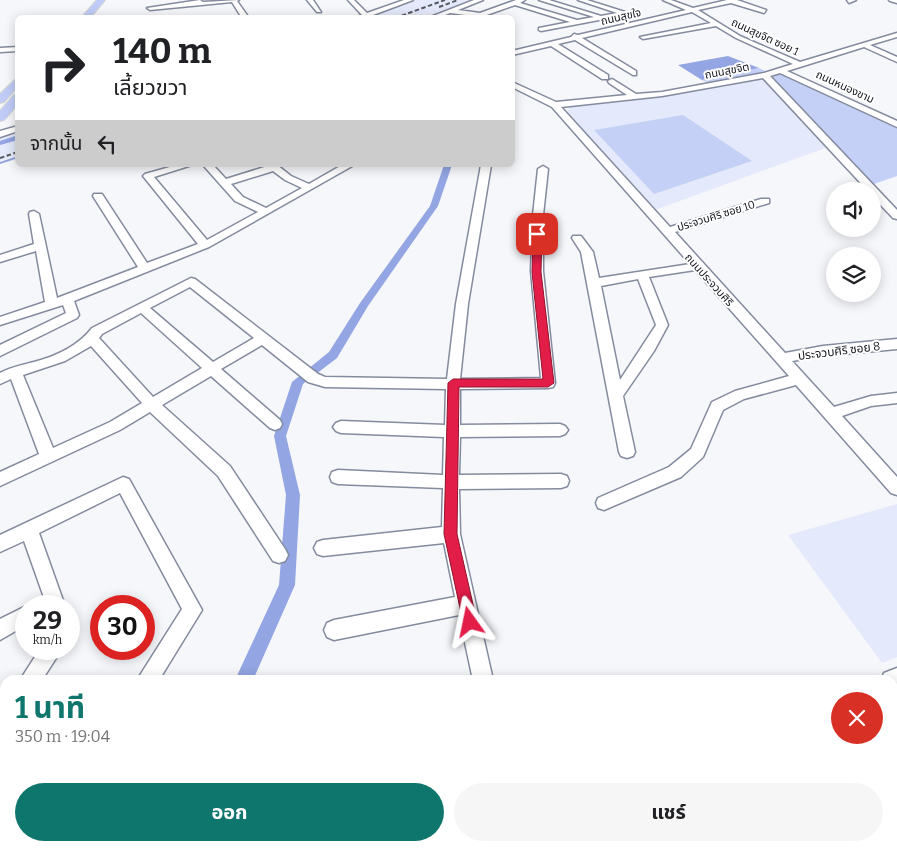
<!DOCTYPE html>
<html lang="th">
<head>
<meta charset="utf-8">
<style>
	:root { --surface:#fff; --page:#f6f6f6; --text:#202124; --muted:#757577; --accent:#0f766e }
	body { margin:0; font-family:Bitter,"Noto Sans Thai",serif; background:var(--page); color:var(--text); height:100vh; display:flex; flex-direction:column; font-size:19px; white-space:nowrap }
	* { box-sizing:border-box; margin:0 }
	p { font-size:16px; color:var(--muted) }
	.icon { flex:none; width:28px; height:28px; fill:none; stroke:currentColor; stroke-width:2; stroke-linecap:round; stroke-linejoin:round }
	.map { position:relative; flex:1; overflow:hidden }
	.drawer { position:absolute; left:0px; top:675px; width:898px; height:176px; display:flex; flex-direction:column; background:var(--surface); border-radius:15px 15px 0 0; box-shadow:0 2px 12px #0003 }
	.drawer>* { flex:none }
	.banner { position:absolute; left:15px; top:15px; width:500px; height:152px; border-radius:8px; box-shadow:0 2px 12px #0003; background:#fff; color:var(--text); overflow:hidden }
	.buttons { position:absolute; left:826px; top:182px; display:grid; gap:10px }
	.buttons a { display:grid; place-items:center; width:55px; height:55px; border-radius:50%; background:var(--surface); box-shadow:0 2px 12px #0003; font-size:25px }
	.speed { position:absolute; left:15px; top:595px; display:flex; gap:10px; font-size:25px; font-weight:700; text-align:center }
	.speed>* { display:grid; place-content:center; width:65px; height:65px; border-radius:50%; background:var(--surface); box-shadow:0 2px 12px #0003; line-height:1 }
	.speed small { font-size:12px; font-weight:400 }
	.speed .limit { border:8px solid #d22; background:#fff; color:#111 }
	.pin { position:absolute; display:grid; place-items:center; width:42px; height:42px; color:#fff; margin:-21px; border-radius:10px; box-shadow:0 2px 8px #0006 }
	.me { position:absolute; width:55px; margin:-28px; rotate:348deg; stroke-linejoin:round; filter:drop-shadow(0 0 4px #0008) }
	.turn { display:flex; align-items:center; gap:18px; height:105px; padding:0 15px; font-size:22px }
	.turn .icon { width:65px; height:65px; stroke-width:2.5 }
	.turn b { display:block; font-size:35px; line-height:42px }
	.then { display:flex; align-items:center; height:48px; padding:0 15px; background:#0003; gap:10px; font-size:19px }
	.round { display:grid; place-items:center; flex:none; width:52px; height:52px; border-radius:26px; background:var(--page) }
	.summary { display:flex; align-items:center; justify-content:space-between; height:85px; padding:0 15px }
	h1 { font-size:30px; font-weight:700; line-height:38px; color:var(--accent) }
	.button { display:flex; gap:10px; margin-top:auto; padding:10px 15px }
	.button a { flex:1; height:58px; border-radius:30px; background:var(--accent); color:#fff; font-size:20px; font-weight:700; line-height:58px; text-align:center }
	.button a+a { background:var(--page); color:var(--text) }
	.map>svg:first-child { display:block }
	.built { fill:#e4eafb }
	.green { fill:#c4d0f5 }
	.water { fill:#93a5e2 }
	.lines { fill:none; stroke-linecap:round; stroke-linejoin:round }
	.stream { stroke:#93a5e2; stroke-width:2 }
	.canal { fill:#93a5e2; fill-rule:evenodd }
	.minor-casing { stroke:#848b9e; stroke-width:3 }
	.major-casing { stroke:#d4d5d6; stroke-width:2 }
	.minor { fill:#fff; fill-rule:evenodd }
	.major { fill:#c0ccf7; fill-rule:evenodd }
	.rail { stroke:#575960; stroke-width:2; stroke-dasharray:4.5 2.5; stroke-linecap:butt }
	.route { fill:#e11d48; stroke:#92132f }
	.labels { text-anchor:middle; dominant-baseline:central; stroke-width:4; stroke-linejoin:round; paint-order:stroke }
	.far-street-label { font-size:11px; fill:#12141c; stroke:#fff }
	.street-label { font-size:12px; fill:#12141c; stroke:#fff }
</style>
</head>
<body>
<div class="map">
<svg width="897" height="851" viewBox="0 0 897 851">
	<rect width="100%" height="100%" fill="#f6f7fb"/>
	<path class="built" d="M416,0H475L425,17L363,18Z
		M764,77L828,147L655,210L566,113L571,106L667,95Z
		M17,130V155L0,161V136Z
		M897,504V657L882,663L788,535Z"/>
	<path class="green" d="M759,68L767,72L708,83L702,80Z
		M783,72L897,127V176L874,184L770,75Z
		M683,115L752,161L654,194L594,130Z"/>
	<path class="water" d="M728,56L759,68L702,80L678,65Z"/>
	<g class="lines">
		<path class="stream" d="M0,163L18,157"/>
		<path class="canal" d="M18,135V140L0,145V141Z
			M444,165H452L438,206L368,306L337,358L303,384L286,436L300,495L295,585L253,680H235L279,585L286,495L274,436L292,382L329,352L360,303L430,206Z
			M160,846H180L178,851H158Z"/>
		<g class="minor-casing">
			<path id="minor" d="M200,0L203,2L239,0L237,1L249,18H242L232,2L150,10L147,8Z
				M307,0H313L321,12H317Z
				M348,0H354L367,13L404,0H413L365,18H355L362,15Z
				M474,0H483L458,10L480,13L516,0H525L520,3L577,20L594,17L539,0H549L601,16L617,13L578,0H587L625,12L620,16L541,31L539,30V28L570,22L515,5L481,17L450,13L438,18H428Z
				M663,0H671L693,8L727,0H737L766,10L764,13L731,3L698,10L740,36L800,62L897,33V37L870,45L897,57V62L864,47L787,71L897,121V127L780,73L770,76L897,210V219L893,218L872,196V191H868L763,78L662,96L561,107L670,227L761,199H769V203L675,232L785,353L823,346L897,339V349L823,356L792,361L834,407L871,396L897,393V403L871,406L842,416L897,477V495L891,493L796,385L744,399L723,410L703,457L681,477L604,510L598,508L596,503L598,498L669,467L691,449L712,402L735,391L789,376L695,270L649,277L668,325L654,351L623,396L635,452L633,456L627,458L621,456L619,452L581,252L572,238L573,236H581L593,252L599,278L690,264L552,107L512,87V82L556,102L627,95L609,83L608,81L612,79L636,94L662,92L764,73L793,64L736,38L716,26L643,39L640,37L711,23L692,12L582,38L636,71V75H633L575,40L558,44L608,75V79H602L551,46L512,55V51L571,37L574,34L578,35L686,10ZM638,279L656,325L620,380L601,286Z
				M847,0H856L849,3Z
				M889,0H897V3L890,1Z
				M18,47V51L0,52V48Z
				M18,126V131L0,137V131Z
				M177,165H192L154,177L207,240L258,212L235,201L203,165H213L226,179L271,165H277L291,176L309,184L342,165H354L209,247L74,301L79,315L77,318L0,356V345L66,313L63,305L0,325V317L45,302L36,251L0,262V255L34,244L29,214L30,212L34,211L39,214L57,298L138,267L93,196L94,194H102L147,263L198,244L143,176L145,174ZM273,171L285,180L302,188L266,208L243,197L231,184Z
				M481,165H491L468,304L460,379L541,378L531,271L533,215L538,169L543,166L548,169L543,215V271L555,383L553,387L548,388L460,389V425L560,424L565,426L568,430L565,434L560,436L460,437L459,475L561,474L567,476L569,481L567,486L561,488L459,489L460,534L493,680H473L459,615L334,640L327,637L324,630L327,623L334,620L455,597L444,543L323,556L317,554L314,548L317,542L323,540L442,527L443,488L338,484L332,482L330,477L332,472L338,470L443,475L444,437L341,433L336,431L333,427L336,423L341,421L445,425L446,389L325,387L308,382L262,345L221,369L280,420L282,424L280,428L275,430L270,428L211,376L162,405L230,466L285,549L288,555L285,561L279,563L273,561L218,476L150,412L120,430L0,486V472L39,454L11,379L0,384V373C11,367 22,365 34,362C57,356 78,346 92,328L191,278L195,279L318,374L325,377L447,379L456,304ZM190,287L254,338L213,362L150,308ZM141,313L202,368L153,397L99,338L102,334ZM91,346L142,403L110,422L53,448L23,375L65,361Z
				M123,477L129,479L202,610L159,680H137L182,609L120,493L39,533L65,606H47L24,541L0,552V535Z
				M26,606V625L0,640V619Z
				M40,649H62L42,680H20Z
				M897,668V688L892,690V680H881L884,673Z
				M5,706V733L0,735V708Z
				M0,780L5,782V804L0,802Z
				M384,846H419L417,851H382Z
				M731,846H755L756,851H732Z"/>
		</g>
		<g class="major-casing">
			<path id="major" d="M97,0H105L90,18H81Z
				M18,77V86L4,102L0,103V94Z
				M18,94V104L4,120L0,121V111L14,95Z"/>
		</g>
		<use href="#minor" class="minor"/>
		<use href="#major" class="major"/>
		<path class="rail" d="M439,7L458,0
			M395,18L445,0
			M0,158L18,152"/>
	</g>
	<path class="route" d="M537,231L542,234L541,272L554,383L548,387H459L457,534L477,622L475,628L470,630L465,628L463,622L444,534L448,383L453,379H543L532,272L533,234Z"/>
	<g class="labels">
		<g class="far-street-label">
			<text transform="translate(621 17) rotate(-13)">ถนนสุขใจ</text>
			<text transform="translate(765 37) rotate(25)">ถนนสุขจิต ซอย 1</text>
			<text transform="translate(727 71) rotate(-11)">ถนนสุขจิต</text>
			<text transform="translate(845 87) rotate(25)">ถนนหนองขาม</text>
			<text transform="translate(716 216) rotate(-17)">ประจวบศิริ ซอย 10</text>
			<text transform="translate(709 280) rotate(48)">ถนนประจวบศิริ</text>
		</g>
		<g class="street-label">
			<text transform="translate(839 351) rotate(-7)">ประจวบศิริ ซอย 8</text>
		</g>
	</g>
</svg>
<div class="buttons">
<a><svg class="icon" aria-label="sound" viewBox="0 0 24 24"><path d="M4 9h4l5-4v14l-5-4H4zM17 9q2 3 0 6"/></svg></a>
<a><svg class="icon" aria-label="layers" viewBox="0 0 24 24"><path d="M12 4l9 5-9 5-9-5zM3 14l9 5 9-5"/></svg></a>
</div>
<div class="speed"><div>29<small>km/h</small></div><div class="limit">30</div></div>
<div class="pin" style="left:537px;top:234px;background:#d93025"><svg class="icon" aria-label="arrive" viewBox="0 0 24 24"><path d="M6 21V4h12l-3 4 3 4H6"/></svg></div>
<svg class="me" style="left:470px;top:622px" viewBox="-20 -20 40 40"><path d="M0-17L14 15 0 8-14 15z" fill="#e11d48" stroke="#fff" stroke-width="4"/></svg>
<div class="banner">
<div class="turn"><svg class="icon" aria-label="right" viewBox="0 0 24 24"><path d="M7 20v-9h11M14 6l5 5-5 5"/></svg><div><b>140 m</b>เลี้ยวขวา</div></div>
<div class="then">จากนั้น<svg class="icon" aria-label="left" viewBox="0 0 24 24"><path d="M17 20v-9H6M10 6l-5 5 5 5"/></svg></div>
</div>
<section class="drawer">
<div class="summary"><div><h1>1 นาที</h1><p>350 m · 19:04</p></div><a class="round" style="background:#d93025;color:#fff"><svg class="icon" aria-label="close" viewBox="0 0 24 24"><path d="M6 6l12 12M18 6L6 18"/></svg></a></div>
<div class="button"><a>ออก</a><a>แชร์</a></div>
</section>
</div>
</body>
</html>
